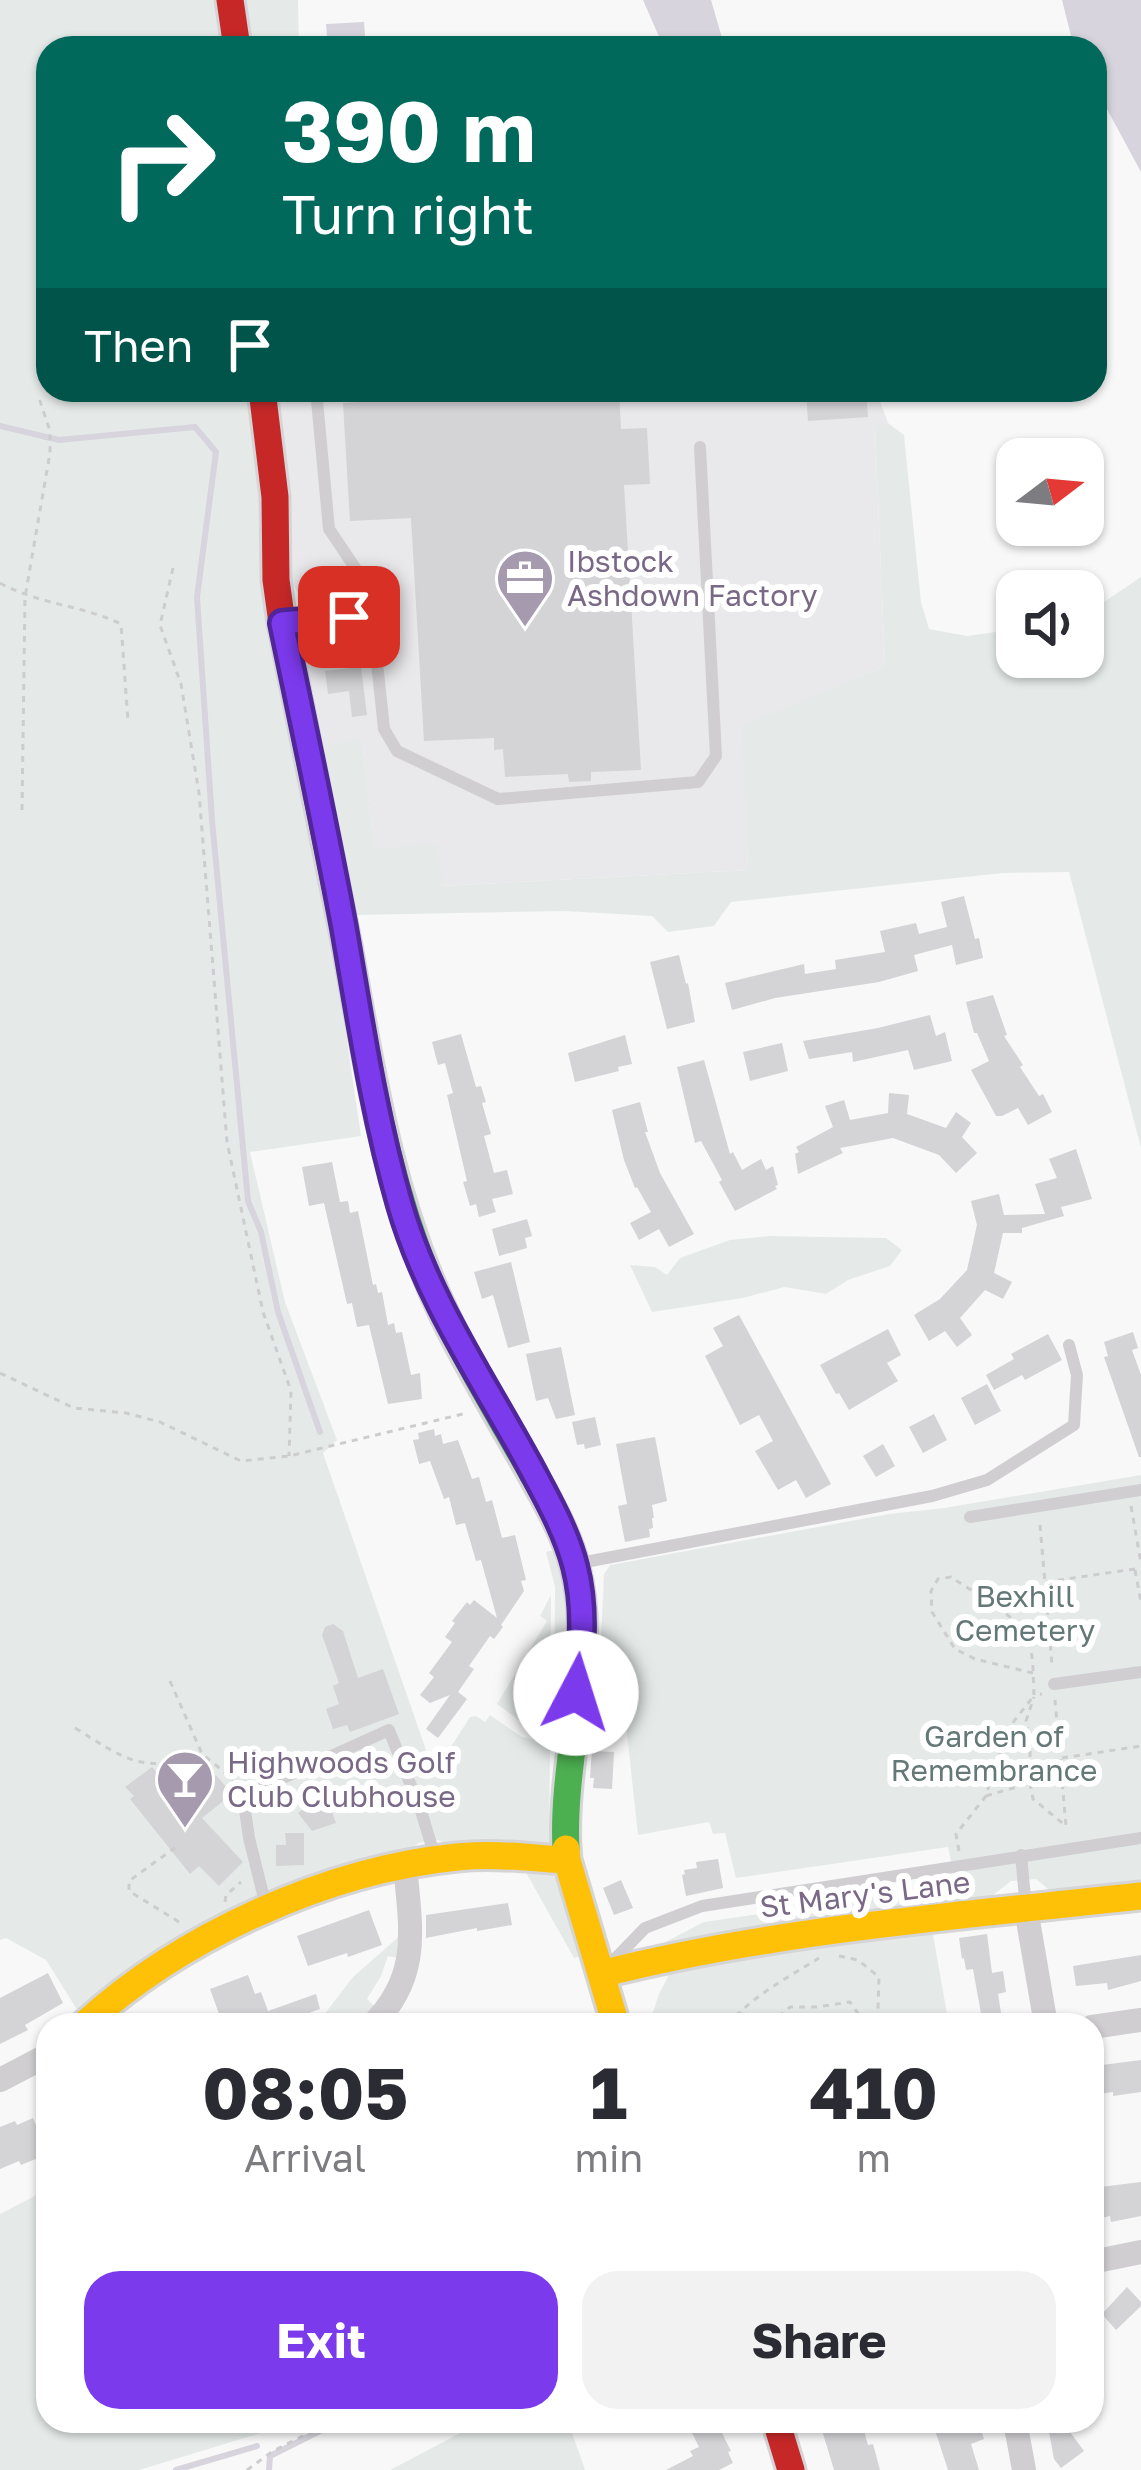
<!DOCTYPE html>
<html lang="en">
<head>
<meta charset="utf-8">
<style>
	:root { --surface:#fff; --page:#f2f2f3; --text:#2b2b33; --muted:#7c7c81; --accent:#7c3aed }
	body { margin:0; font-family:"Golos Text",sans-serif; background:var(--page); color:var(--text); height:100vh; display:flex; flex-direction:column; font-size:45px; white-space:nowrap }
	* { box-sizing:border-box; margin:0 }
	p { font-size:39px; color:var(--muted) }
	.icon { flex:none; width:66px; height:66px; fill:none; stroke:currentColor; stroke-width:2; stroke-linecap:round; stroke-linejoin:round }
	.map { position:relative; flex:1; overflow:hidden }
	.panel { position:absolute; left:36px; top:2013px; width:1068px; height:420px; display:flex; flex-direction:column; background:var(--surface); border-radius:36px; box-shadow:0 3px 9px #0004 }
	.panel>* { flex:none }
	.banner { position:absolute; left:36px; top:36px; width:1071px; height:366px; border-radius:36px; box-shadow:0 3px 9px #0004; background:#00695c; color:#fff; overflow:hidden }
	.needle { width:78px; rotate:74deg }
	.fabs { position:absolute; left:996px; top:438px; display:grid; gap:24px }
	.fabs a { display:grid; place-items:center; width:108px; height:108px; border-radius:24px; background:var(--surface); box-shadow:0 3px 9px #0004; font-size:60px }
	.pin { position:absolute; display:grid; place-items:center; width:102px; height:102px; color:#fff; margin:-51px; border-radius:24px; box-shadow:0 6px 18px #0006 }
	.me { position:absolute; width:132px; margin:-66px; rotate:5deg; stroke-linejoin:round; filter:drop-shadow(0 0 9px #0008) }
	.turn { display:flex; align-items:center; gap:42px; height:252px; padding:0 48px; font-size:54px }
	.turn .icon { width:156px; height:156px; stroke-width:2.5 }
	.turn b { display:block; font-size:84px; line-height:102px }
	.then { display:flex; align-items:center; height:114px; padding:0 48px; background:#0003; gap:24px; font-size:45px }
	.eta { display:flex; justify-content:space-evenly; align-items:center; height:204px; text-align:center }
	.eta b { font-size:72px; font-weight:700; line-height:84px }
	.button { display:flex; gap:24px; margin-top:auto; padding:24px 48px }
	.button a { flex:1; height:138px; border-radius:36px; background:var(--accent); color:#fff; font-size:48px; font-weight:700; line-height:138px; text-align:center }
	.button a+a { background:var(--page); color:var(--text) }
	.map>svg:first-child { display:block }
	.built { fill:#e9e8ea }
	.green { fill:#e5eae9 }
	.water { fill:#d7d4dd }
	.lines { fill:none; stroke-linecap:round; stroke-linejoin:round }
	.stream { stroke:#d7d4dd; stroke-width:6 }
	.building { fill:#d4d3d5 }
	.fast-casing { stroke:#d5d4d6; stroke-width:33 }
	.slow-casing { stroke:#d5d4d6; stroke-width:33 }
	.jam-casing { stroke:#d5d4d6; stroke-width:33 }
	.path { stroke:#cdccce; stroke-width:3; stroke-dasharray:6 6; stroke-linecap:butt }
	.lane { stroke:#d0ced1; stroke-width:12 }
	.street { stroke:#d0ced1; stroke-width:24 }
	.fast { stroke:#4caf50; stroke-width:27 }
	.slow { stroke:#ffc107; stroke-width:27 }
	.jam { stroke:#c62828; stroke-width:27 }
	.route-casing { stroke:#51269a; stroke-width:30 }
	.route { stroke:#7c3aed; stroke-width:21 }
	.labels { text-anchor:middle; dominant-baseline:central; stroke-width:12; stroke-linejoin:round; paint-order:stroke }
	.poi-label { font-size:30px; fill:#7a6986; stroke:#fff; text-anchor:start }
	.park-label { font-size:30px; fill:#647977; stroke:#fff }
	.street-label { font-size:30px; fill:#7a6986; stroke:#fff }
</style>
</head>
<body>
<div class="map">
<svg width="1141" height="2470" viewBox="0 0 1141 2470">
	<rect width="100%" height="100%" fill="#f8f8f8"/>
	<path class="built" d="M271,390H876L888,423L875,429L885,666L743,726L748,870L441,886L374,849L362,741L318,745L303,666L308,644L321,633L340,630L337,605H317L303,600L288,577Z"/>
	<path class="green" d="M0,0H220L227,48H48V390H251L361,1136L250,1152L285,1302L337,1440L323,1453L434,1773L470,1717L476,1716L485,1722L490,1715L522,1737L550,1743L549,1848L460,1849L438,1840L419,1843L385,1865L81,2016L46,1960L6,1938L0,1940Z
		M237,0H298L299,48H244Z
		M888,423L904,435L921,602L929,629L967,636L1017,629V657H1083V616L1141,577V1148L1069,872L1003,873L731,902L714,926L668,932L652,916L565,911L357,915L318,745L362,740L374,848L438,845L442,886L748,870L742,726L885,666L875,428Z
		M769,1236L886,1238L902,1250L890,1266L848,1280L826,1294L784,1287L743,1298L652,1312L630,1265L655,1267L667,1275L680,1258L730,1240Z
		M1141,1475V1888L1059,1898L1036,1879L1011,1881L980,1905L654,1948L704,1922L956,1885L948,1847L736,1878L725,1833L713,1834L709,1822L638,1835L619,1661L600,1662L604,1574L610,1565L889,1514L944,1508Z
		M560,1548L574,1648L558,1732L554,1731L555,1587L546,1552Z
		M551,1595L550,1731L529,1728L497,1704L547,1621L540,1616Z
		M524,1869L552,1874L560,1883L580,1956L574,1958Z
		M931,1923L949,2025H651L650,2021L659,1994L675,1963Z
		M403,1933L402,1959L388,1956L381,1976L367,1999L377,2009L360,2025H330L323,2016L353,1977Z
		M48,2189V2421H257L261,2433L139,2470H0V2214Z
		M483,2421H568L585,2470H390Z"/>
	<path class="water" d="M643,0H711L725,48H664Z
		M1062,0H1141V172L1095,87V48H1074Z
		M364,22L366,48H328L326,24Z"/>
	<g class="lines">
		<path class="stream" d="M0,426L59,440L195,427L216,452L197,597L212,820L248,1201L261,1232L278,1312L320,1432
			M176,2470L257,2446
			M269,2470L270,2456L340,2421"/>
	</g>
	<path class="building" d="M403,390H619L621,429L647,428L650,484L624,485L641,770L591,772V781L569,782L568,774L505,777L503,749L494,750V738L424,741L411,518L350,521L343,403L404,399Z
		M806,390H866L868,417L808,421Z
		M361,667L367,715L352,717L349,691L328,694L325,671Z
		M964,896L975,939L979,938L983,958L956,965L952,945L914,955L918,971L879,982L775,998L732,1010L725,983L804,964L805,974L836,969L835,960L885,952L880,931L916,923L919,934L947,927L941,902Z
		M679,955L686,984L688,983L695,1022L667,1029L650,962Z
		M993,995L1007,1035L1004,1036L1023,1065L1020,1067L1039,1096L1043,1094L1052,1112L1028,1125L1018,1108L1002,1116H996L971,1070L989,1061L977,1033H974L966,1002Z
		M930,1015L936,1036L945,1032L952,1061L914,1070L908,1050L853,1062L852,1052L809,1059L803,1041L878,1028Z
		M461,1034L476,1087L481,1086L486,1102L482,1103L491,1134L484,1136L494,1173L507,1170L513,1194L492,1199L496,1212L479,1217L476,1204L470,1206L463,1182L467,1181L447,1095L453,1093L445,1063L438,1065L432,1042Z
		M625,1035L632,1064L618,1067L619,1071L575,1082L568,1053Z
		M782,1043L788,1071L750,1081L743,1052Z
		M704,1060L730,1154L733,1152L742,1170L761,1159L766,1170L773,1166L778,1185L775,1186L777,1189L735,1211L719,1182L722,1180L701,1141L695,1143L677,1067Z
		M889,1093L909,1095L907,1114L946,1128L956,1112L971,1123L962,1137L977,1153L956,1173L939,1155L893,1138L840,1148L843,1153L798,1174L795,1154L799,1152L796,1147L833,1127L825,1106L844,1100L850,1120L888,1113Z
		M640,1102L648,1132H645L660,1173L694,1234L669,1247L659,1229L639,1240L630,1223L651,1212L637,1187L635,1188L624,1160L612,1110Z
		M1076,1149L1092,1199L1061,1207L1064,1216L1022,1228V1233H1003L994,1273L1012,1282L1003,1299L985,1290L960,1318L972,1335L957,1347L945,1331L929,1341L914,1315L940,1299L967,1270L977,1225L971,1201L999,1194L1004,1215L1045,1214L1035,1184L1057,1178L1049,1159Z
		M332,1162L340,1202L348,1201L350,1213L358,1211L373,1285L376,1284L378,1293L382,1292L388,1325L394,1323L396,1333L402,1332L411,1375L420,1373L422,1399L388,1404L369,1325L357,1327L352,1303L347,1304L324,1203L309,1206L302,1167Z
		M527,1219L532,1236L525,1238L527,1248L499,1256L492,1229Z
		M511,1262L530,1342L508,1348L493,1295L482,1299L474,1272Z
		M739,1315L831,1484L806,1498L796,1480L778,1490L755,1451L773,1441L759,1415L740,1425L705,1356L723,1346L713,1328Z
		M888,1329L901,1355L887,1363L898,1381L849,1410L839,1393L836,1394L820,1365Z
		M1133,1332L1138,1348L1132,1350L1141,1375V1457H1139L1104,1357L1108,1356L1104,1342Z
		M1048,1334L1062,1360L1025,1380L1022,1375L994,1390L986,1375L1014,1359L1011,1354Z
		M561,1347L575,1415L556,1419L548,1398L536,1401L526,1354Z
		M987,1384L1001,1411L975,1425L961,1398Z
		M934,1414L947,1440L923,1453L909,1427Z
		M595,1417L601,1445L585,1449L584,1444L577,1445L572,1422Z
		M434,1429L435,1436L441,1434L443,1444L458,1440L472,1479L479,1477L486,1502L492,1500L502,1538L515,1535L526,1580L521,1581L524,1591L501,1625L503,1627L494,1639L490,1636L469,1666L474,1669L458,1692L467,1699L438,1738L426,1729L450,1695L430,1703L420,1695L434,1677L429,1673L452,1642L445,1637L455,1623L452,1621L467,1602L470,1605L474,1600L497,1618L481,1560L476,1561L465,1523L456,1525L449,1497L444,1499L430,1461L419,1464L413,1440L419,1439L418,1433Z
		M655,1437L667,1501L652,1505L654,1518H652L653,1528L649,1529L650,1537L625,1542L618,1506L627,1504L616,1444Z
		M883,1444L895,1466L876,1477L863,1456Z
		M333,1624L343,1631L358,1678L383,1669L399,1714L350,1732L347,1725L333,1729L326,1709L339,1704L333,1686L339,1683L322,1635L325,1627Z
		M592,1751L614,1752L612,1789L593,1788L594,1778H590Z
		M152,1767L160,1776L171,1768L192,1794L216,1775L232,1794L202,1818L243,1862L219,1886L199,1866L190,1874L130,1799L134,1796L125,1787Z
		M327,1798L336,1823L312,1831L298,1813L310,1804Z
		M285,1833H304V1865L276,1866V1845H286Z
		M718,1859L723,1888L686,1896L682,1875L685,1874L684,1870L697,1868L696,1862Z
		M621,1880L633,1908L614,1915L603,1888Z
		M508,1903L512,1925L477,1931V1928L426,1938V1915Z
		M369,1910L382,1945L348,1957L347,1953L308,1966L297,1936Z
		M987,1934L992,1973L1003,1971L1006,1992L998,1994L1003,2025H983L973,1969L966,1970L964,1958L962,1959L959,1938Z
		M1141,1955V1981L1108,1990L1107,1983L1076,1986L1073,1966Z
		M48,1973L63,2003L25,2025L28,2030L0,2044V1998Z
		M248,1975L255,1994L261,1992L268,2011L316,1994L320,2009L275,2025H223L210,1989Z
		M1141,2060V2092L1113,2096V2092L1092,2095V2077L1103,2075L1102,2065Z
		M33,2118L37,2128L48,2124V2154L21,2165L19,2161L0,2169V2127L15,2121L17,2125Z
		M1141,2182V2216L1111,2222L1110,2216L1092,2220V2188Z
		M1127,2287L1141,2302V2306L1116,2330L1102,2314Z
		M686,2421H716L731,2451L728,2452L733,2463L719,2470H666L693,2456L690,2451L699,2447Z
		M842,2421H861L868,2445L873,2444L880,2470H834L821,2427Z
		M952,2421H978L984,2439L971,2444L979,2470H948L934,2427Z
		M1047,2421H1062L1084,2451L1061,2468L1054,2459Z"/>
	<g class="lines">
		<g class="fast-casing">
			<path id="fast" d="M347,946C370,1073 389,1200 445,1316C470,1368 501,1418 529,1468C547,1500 566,1532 575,1567C598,1657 561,1757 566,1849"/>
		</g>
		<g class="slow-casing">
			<path id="slow" d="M566,1849L567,1860L616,2025
				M601,1974C778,1929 959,1916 1141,1896
				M84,2025C180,1937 326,1870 457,1857C493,1853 530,1858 567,1860"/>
		</g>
		<g class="jam-casing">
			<path id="jam" d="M230,0L237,48
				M262,390L275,497L276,580L282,623L347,946
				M776,2421L791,2470"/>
		</g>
		<path class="path" d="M173,568L160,625L181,684L199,793L227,1142L263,1312L291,1391L289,1456
			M0,583C41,605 82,605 121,624L128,721
			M22,810L25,597L50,453V431L39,398
			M0,1373L74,1408L126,1413L160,1422L241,1461L289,1456L467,1413
			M1131,1506L1141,1563
			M1040,1525L1052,1665
			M1135,1570L1141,1602
			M1046,1582L1141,1568
			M1033,1673L975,1659L955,1649L932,1612L931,1591L938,1579L951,1577C975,1594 1024,1617 1030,1646C1034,1662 1033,1680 1034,1695L1042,1694
			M170,1681L202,1754L228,1775L235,1785
			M75,1728C125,1759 141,1774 200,1755
			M1062,1758L1141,1746
			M1033,1771L1060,1770
			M1030,1783L1033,1799L1066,1826L1055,1700
			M986,1796L1030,1783V1740L1026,1721L1034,1697
			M959,1851L956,1834L986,1796L993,1769L1014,1721L1033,1697
			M225,1902L226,1895L241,1882
			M179,1922L129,1891V1881L180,1844
			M839,1956L858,1960L879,1977L878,2009L875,2025
			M740,2013L751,2025
			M728,2025C752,1996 787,1978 819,1958
			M770,2025L790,2007H817L850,2002L866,2025
			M247,2470L273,2451L333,2421"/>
		<path class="lane" d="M316,390L329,529L362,578L372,615
			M283,623L372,615L384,729L397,751L498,799L698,782L716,756L700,447
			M970,1517L1141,1490
			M575,1564L932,1496L987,1480L1074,1425L1077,1375L1069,1345
			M1054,1684L1141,1672
			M1021,1855L1026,1908
			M267,1910L249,1838L243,1796L389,1730L421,1811L435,1857
			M614,1960L645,1928L702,1906L1141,1838"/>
		<path class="street" d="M1026,1909L1046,2025
			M372,2025C421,1977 411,1929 405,1866
			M1092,2027L1141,2020
			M0,2080L48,2055
			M1092,2262L1141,2252
			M1015,2421L1024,2470"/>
		<use href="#fast" class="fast"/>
		<use href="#slow" class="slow"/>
		<use href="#jam" class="jam"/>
	</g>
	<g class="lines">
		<g class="route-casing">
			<path id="route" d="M349,617L282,623C303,724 325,826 344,928C360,1020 374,1115 400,1205C427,1299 484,1381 530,1466C547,1498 566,1531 575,1566C586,1608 582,1651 576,1693"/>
		</g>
		<use href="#route" class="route"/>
	</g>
	<defs>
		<g id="office-pin" transform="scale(3)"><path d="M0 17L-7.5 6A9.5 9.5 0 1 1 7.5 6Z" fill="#a69bae" stroke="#fff"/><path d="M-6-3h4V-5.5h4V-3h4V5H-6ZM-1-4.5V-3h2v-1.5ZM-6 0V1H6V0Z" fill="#fff"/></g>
		<g id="bar-pin" transform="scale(3)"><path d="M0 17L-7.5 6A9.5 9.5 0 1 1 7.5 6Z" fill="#a69bae" stroke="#fff"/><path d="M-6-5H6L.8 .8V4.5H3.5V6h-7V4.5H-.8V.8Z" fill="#fff"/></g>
	</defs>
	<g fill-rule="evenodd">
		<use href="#office-pin" x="525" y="578"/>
		<use href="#bar-pin" x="185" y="1779"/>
	</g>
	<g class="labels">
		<g class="poi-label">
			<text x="567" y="561">Ibstock<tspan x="567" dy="34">Ashdown Factory</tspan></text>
			<text x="227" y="1762">Highwoods Golf<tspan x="227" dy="34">Club Clubhouse</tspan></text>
		</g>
		<g class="park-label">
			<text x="1025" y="1596">Bexhill<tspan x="1025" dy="34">Cemetery</tspan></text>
			<text x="994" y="1736">Garden of<tspan x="994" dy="34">Remembrance</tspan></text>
		</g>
		<g class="street-label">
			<text transform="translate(865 1894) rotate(-7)">St Mary's Lane</text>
		</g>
	</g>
</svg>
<div class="fabs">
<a><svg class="needle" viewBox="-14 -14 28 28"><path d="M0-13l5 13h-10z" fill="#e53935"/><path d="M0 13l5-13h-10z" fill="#7c7c81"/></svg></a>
<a><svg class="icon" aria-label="sound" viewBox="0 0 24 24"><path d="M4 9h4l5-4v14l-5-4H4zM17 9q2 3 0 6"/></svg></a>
</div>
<div class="pin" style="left:349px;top:617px;background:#d93025"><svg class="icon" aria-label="arrive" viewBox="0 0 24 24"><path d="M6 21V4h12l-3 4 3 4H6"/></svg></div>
<svg class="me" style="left:576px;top:1693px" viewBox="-20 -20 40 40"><circle r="19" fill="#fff"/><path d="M0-13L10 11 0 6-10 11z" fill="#7c3aed"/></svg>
<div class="banner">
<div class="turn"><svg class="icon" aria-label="right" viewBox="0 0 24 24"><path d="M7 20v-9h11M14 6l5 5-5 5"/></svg><div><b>390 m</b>Turn right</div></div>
<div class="then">Then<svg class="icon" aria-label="arrive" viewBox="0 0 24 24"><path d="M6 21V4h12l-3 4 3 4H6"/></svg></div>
</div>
<section class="panel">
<div class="eta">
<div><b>08:05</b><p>Arrival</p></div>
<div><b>1</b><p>min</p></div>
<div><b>410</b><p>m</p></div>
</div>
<div class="button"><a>Exit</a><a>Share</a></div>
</section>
</div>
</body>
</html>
